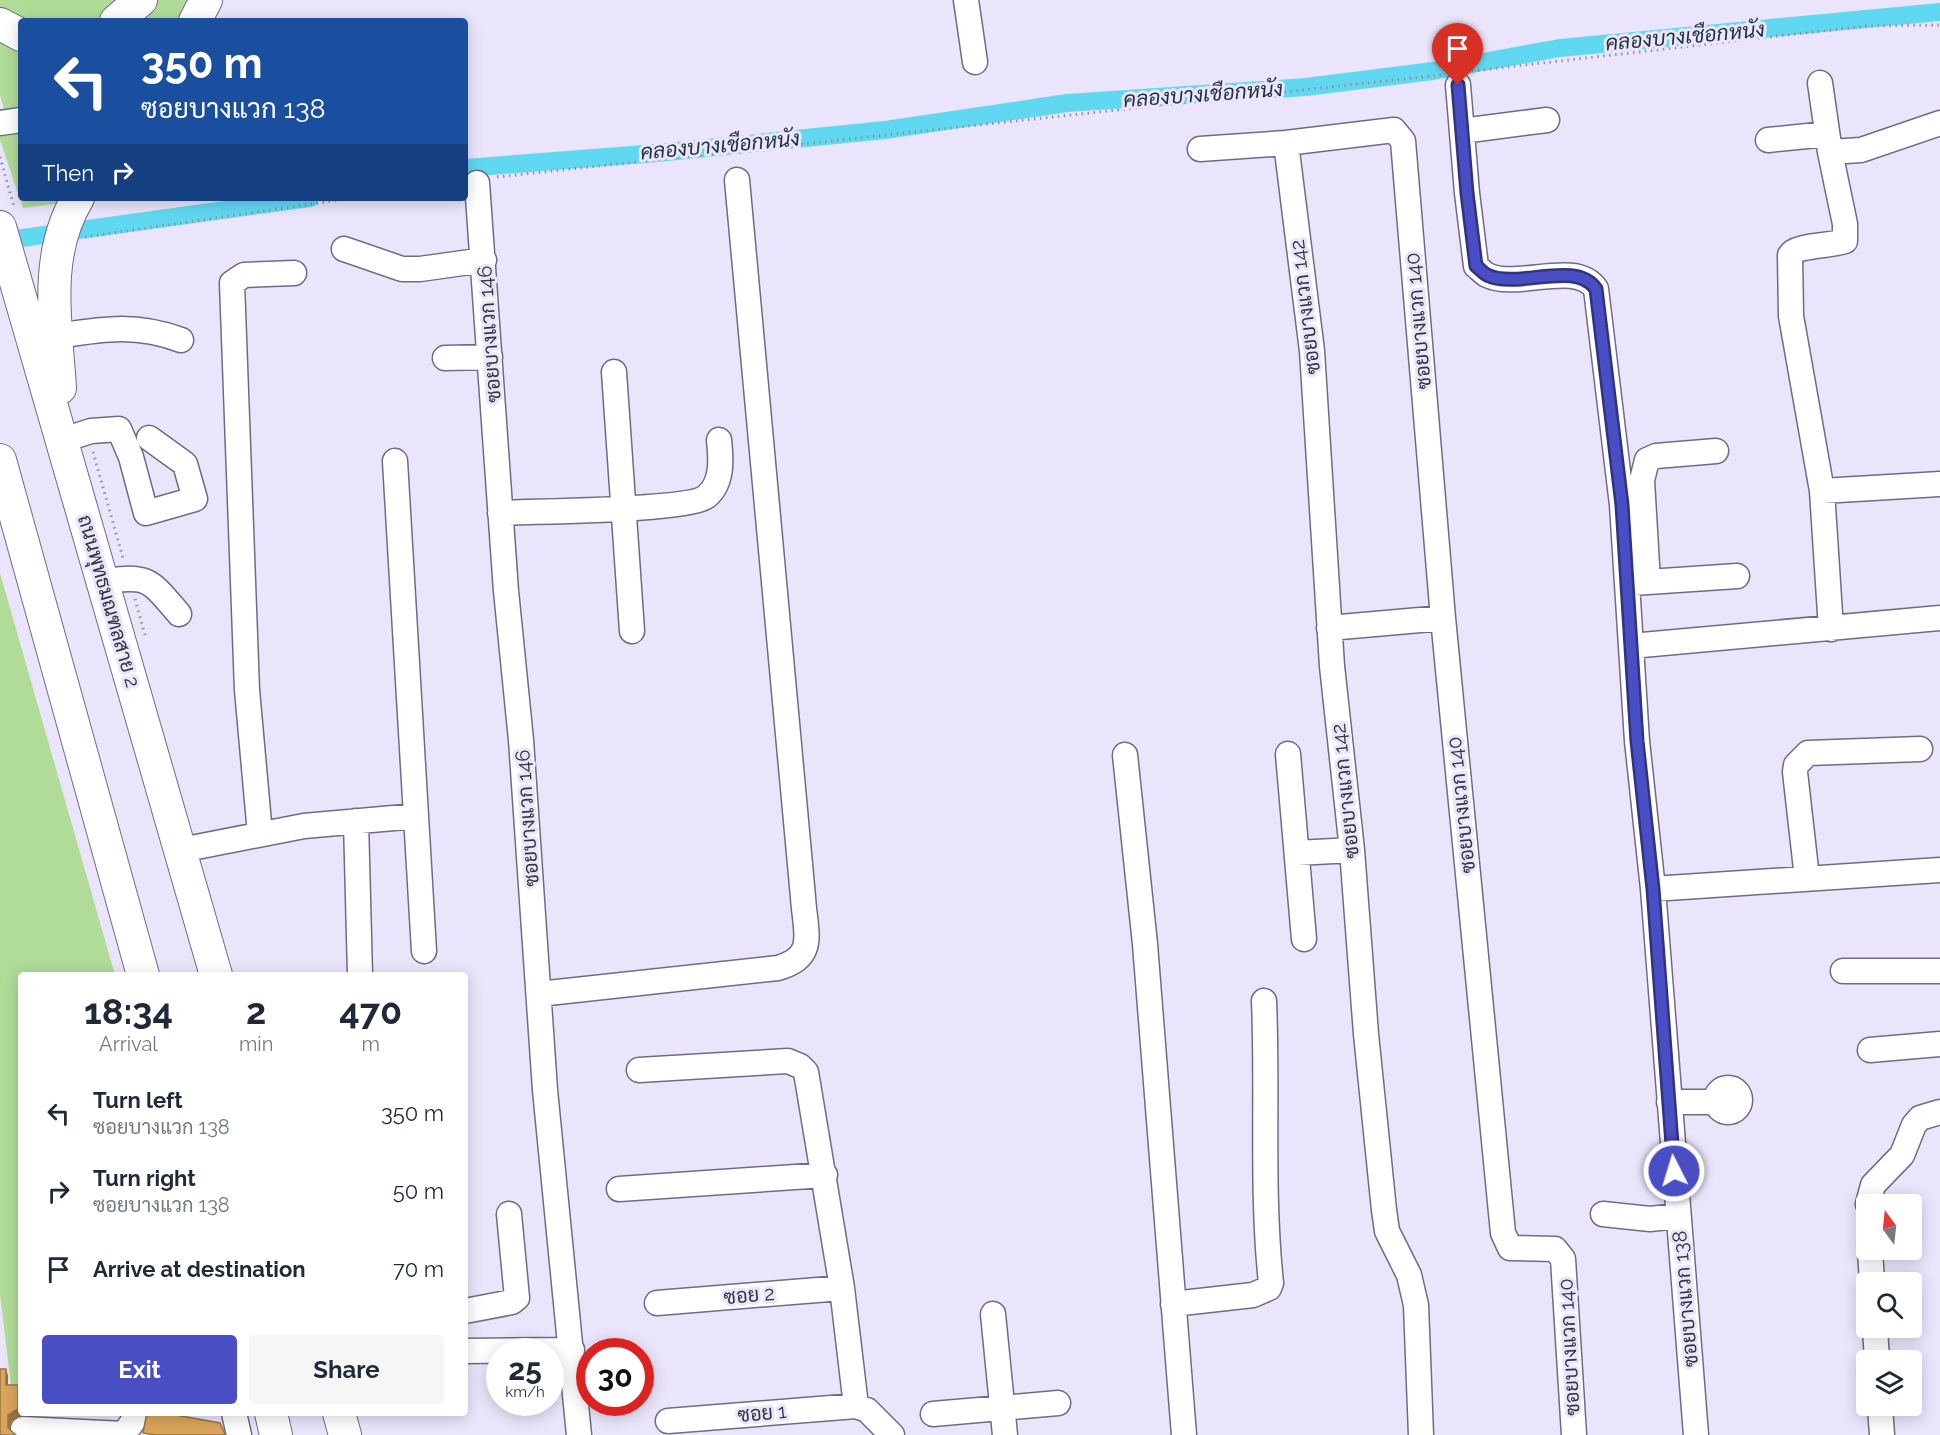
<!DOCTYPE html>
<html lang="en">
<head>
<meta charset="utf-8">
<style>
	:root { --surface:#fff; --page:#f6f6f7; --text:#1f2937; --muted:#747a83; --accent:#4a4ec4 }
	body { margin:0; font-family:Raleway,Sarabun,sans-serif; background:var(--page); color:var(--text); height:100vh; display:flex; flex-direction:column; font-size:22px; white-space:nowrap }
	* { box-sizing:border-box; margin:0 }
	p { font-size:20px; color:var(--muted) }
	.icon { flex:none; width:33px; height:33px; fill:none; stroke:currentColor; stroke-width:2; stroke-linecap:round; stroke-linejoin:round }
	.map { position:relative; flex:1; overflow:hidden }
	.sheet { position:absolute; left:18px; top:972px; width:450px; height:444px; display:flex; flex-direction:column; background:var(--surface); border-radius:6px; box-shadow:0 3px 15px #0003 }
	.sheet>* { flex:none }
	.top-card { position:absolute; left:18px; top:18px; width:450px; height:183px; border-radius:6px; box-shadow:0 3px 15px #0003; background:#1a4fa0; color:#fff; overflow:hidden }
	.needle { width:39px; rotate:345deg }
	.fabs { position:absolute; left:1856px; top:1194px; display:grid; gap:12px }
	.fabs a { display:grid; place-items:center; width:66px; height:66px; border-radius:6px; background:var(--surface); box-shadow:0 3px 15px #0003; font-size:30px }
	.speed { position:absolute; left:486px; top:1338px; display:flex; gap:12px; font-size:30px; font-weight:700; text-align:center }
	.speed>* { display:grid; place-content:center; width:78px; height:78px; border-radius:50%; background:var(--surface); box-shadow:0 3px 15px #0003; line-height:1 }
	.speed small { font-size:15px; font-weight:400 }
	.speed .limit { border:9px solid #d22; background:#fff; color:#111 }
	.pin { position:absolute; display:grid; place-items:center; width:51px; height:51px; color:#fff; margin:-62px -26px; border-radius:50% 50% 50% 0; rotate:-45deg; box-shadow:0 0 6px #0007 }
	.pin .icon { rotate:45deg }
	.me { position:absolute; width:66px; margin:-33px; rotate:355deg; stroke-linejoin:round; filter:drop-shadow(0 0 4px #0008) }
	.turn { display:flex; align-items:center; gap:21px; height:126px; padding:0 24px; font-size:27px }
	.turn .icon { width:78px; height:78px; stroke-width:2.5 }
	.turn b { display:block; font-size:42px; line-height:51px }
	.then { display:flex; align-items:center; height:57px; padding:0 24px; background:#0003; gap:12px; font-size:22px }
	.eta { display:flex; justify-content:space-evenly; align-items:center; height:102px; text-align:center }
	.eta b { font-size:36px; font-weight:700; line-height:42px }
	.cta { display:flex; gap:12px; margin-top:auto; padding:12px 24px }
	.cta a { flex:1; height:69px; border-radius:6px; background:var(--accent); color:#fff; font-size:24px; font-weight:700; line-height:69px; text-align:center }
	.cta a+a { background:var(--page); color:var(--text) }
	ul { padding:0; list-style:none }
	li { display:flex; align-items:center; gap:18px; height:78px; padding:0 24px }
	li div { flex:1 }
	li b { display:block; font-size:22px }
	li em { font-style:normal }
	.map>svg:first-child { display:block }
	.green { fill:#b0dc98 }
	.lines { fill:none; stroke-linecap:round; stroke-linejoin:round }
	.canal { stroke:#61d8f1; stroke-width:18 }
	.minor-casing { stroke:#726a83; stroke-width:27 }
	.major-casing { stroke:#726a83; stroke-width:34 }
	.path { stroke:#9490a1; stroke-width:3; stroke-dasharray:1.5 4.5; stroke-linecap:butt }
	.minor { stroke:#fff; stroke-width:24 }
	.major { stroke:#fff; stroke-width:32 }
	.shaded-wall { fill:#997440 }
	.building { fill:#daa55b; stroke:#997440; stroke-width:1.5 }
	.route-casing { stroke:#30337f; stroke-width:15 }
	.route { stroke:#4a4ec4; stroke-width:10 }
	.labels { text-anchor:middle; dominant-baseline:central; stroke-width:6; stroke-linejoin:round; paint-order:stroke }
	.street-label { font-size:20px; fill:#36333e; stroke:#ebe5fc }
	.water-label { font-size:21px; font-style:italic; fill:#1d3237; stroke:#ebe5fc }
</style>
</head>
<body>
<div class="map">
<svg width="1940" height="1435" viewBox="0 0 1940 1435">
	<rect width="100%" height="100%" fill="#ebe5fc"/>
	<path class="green" d="M0,0H196L185,21H21V198H101L23,208L0,140V134L10,130L0,95Z
		M0,573L115,975H21V1386H11L0,1294Z"/>
	<g class="lines">
		<path class="canal" d="M465,168L657,153L885,130L1067,103L1306,87L1433,71L1560,48L1940,12
			M0,241L310,198"/>
		<g class="minor-casing">
			<path id="minor" d="M966,0L975,62
				M1820,83L1830,152
				M1458,85L1467,193L1476,266C1480,269 1483,273 1487,275C1517,290 1576,259 1596,289L1622,505L1637,741L1653,889L1696,1435
				M0,123L21,120
				M1462,131L1547,120
				M1768,140L1827,134
				M1286,143L1312,351L1332,666L1352,850L1366,1034L1384,1210L1387,1231L1409,1275L1416,1305L1421,1435
				M1200,149L1286,143L1394,130L1403,141L1443,618L1503,1233L1510,1248L1555,1249L1563,1259L1574,1435
				M477,183L506,591L521,740L545,1090L579,1435
				M344,249L402,269H420L484,260
				M57,336C103,329 136,323 181,340
				M445,358L490,357
				M614,372L632,631
				M63,440L91,431L119,429L131,457L146,513L195,499L185,464L149,438
				M395,461L424,951
				M1822,491L1940,484
				M500,513C532,511 690,511 707,496C723,482 721,459 719,440
				M103,581C149,575 149,579 179,614
				M1648,582L1642,480L1647,460L1656,456L1716,451
				M1633,583L1737,576
				M1329,628L1443,618
				M1831,629L1822,491L1791,316L1790,255C1795,245 1832,246 1845,241V224L1830,152L1861,150L1940,123
				M1631,646L1940,618
				M1288,754L1304,939
				M1125,755L1145,944L1184,1435
				M356,821L360,975
				M260,834L247,690L232,283L244,275L294,273
				M181,850L304,826L416,816
				M1297,853L1352,850
				M1807,878L1795,772L1796,765L1808,753L1920,749
				M1653,889L1940,870
				M1843,971H1940
				M539,994L778,968C818,957 805,932 803,897L737,180
				M1870,1050L1940,1044
				M639,1070L788,1061L800,1066L806,1072L842,1288L856,1406
				M1716 1100a12 12 0 1 1 24 0a12 12 0 1 1-24 0Z
				M1669,1102H1715
				M619,1189L825,1175
				M1868,1204L1873,1185L1902,1155L1914,1125L1920,1118L1940,1112
				M1603,1214L1650,1219L1678,1216
				M1870,1250L1872,1282
				M657,1303L842,1288
				M1173,1304L1253,1295L1269,1288L1271,1283C1261,1190 1268,1095 1264,1001
				M465,1311L512,1302L517,1298L509,1214
				M993,1314L1005,1435
				M1875,1328L1877,1360
				M465,1351L572,1350
				M1880,1406L1882,1435
				M234,1413L239,1435
				M933,1414L1058,1403
				M668,1421L856,1406L867,1410L892,1435
				M23,1429L124,1434L136,1417L145,1413"/>
		</g>
		<g class="major-casing">
			<path id="major" d="M116,21L141,0
				M195,21L206,0
				M0,24L21,35
				M0,227L216,975
				M60,388C56,324 43,255 78,198
				M0,460L143,975
				M271,1413L276,1435
				M339,1413L345,1435"/>
		</g>
		<path class="path" d="M1472,71L1866,26L1940,25
			M0,157L14,207
			M497,177L1441,75
			M85,237L352,198
			M93,452L123,558
			M135,599L146,639"/>
		<use href="#minor" class="minor"/>
		<use href="#major" class="major"/>
	</g>
	<path class="shaded-wall" d="M6,1369L8,1375V1392L6,1385Z
		M18,1385L20,1391L21,1415L11,1422L10,1435L8,1428V1415Z"/>
	<path class="building" d="M0,1369H6V1385H18V1409L8,1415V1428L16,1435H0Z
		M150,1413H165L220,1423L225,1434L226,1435H156L143,1433L146,1417Z"/>
	<g class="lines">
		<g class="route-casing">
			<path id="route" d="M1458,85L1467,193L1476,266C1480,269 1483,273 1487,275C1517,290 1576,259 1596,289L1622,505L1637,741L1653,889L1674,1171"/>
		</g>
		<use href="#route" class="route"/>
	</g>
	<g class="labels">
		<g class="street-label">
			<text transform="translate(1305 307) rotate(-97)">ซอยบางแวก 142</text>
			<text transform="translate(1418 321) rotate(-95)">ซอยบางแวก 140</text>
			<text transform="translate(489 334) rotate(-94)">ซอยบางแวก 146</text>
			<text transform="translate(109 601) rotate(74)">ถนนพุทธมณฑลสาย 2</text>
			<text transform="translate(1345 791) rotate(-96)">ซอยบางแวก 142</text>
			<text transform="translate(1461 805) rotate(-96)">ซอยบางแวก 140</text>
			<text transform="translate(527 818) rotate(-94)">ซอยบางแวก 146</text>
			<text transform="translate(749 1295) rotate(-5)">ซอย 2</text>
			<text transform="translate(1685 1299) rotate(-95)">ซอยบางแวก 138</text>
			<text transform="translate(1569 1347) rotate(-93)">ซอยบางแวก 140</text>
			<text transform="translate(762 1413) rotate(-5)">ซอย 1</text>
		</g>
		<g class="water-label">
			<text transform="translate(1685 36) rotate(-5)">คลองบางเชือกหนัง</text>
			<text transform="translate(1203 94) rotate(-4)">คลองบางเชือกหนัง</text>
			<text transform="translate(720 145) rotate(-5)">คลองบางเชือกหนัง</text>
		</g>
	</g>
</svg>
<div class="fabs">
<a><svg class="needle" viewBox="-14 -14 28 28"><path d="M0-13l5 13h-10z" fill="#e53935"/><path d="M0 13l5-13h-10z" fill="#747a83"/></svg></a>
<a><svg class="icon" aria-label="search" viewBox="0 0 24 24"><circle cx="10" cy="10" r="6"/><path d="M15 15l6 6"/></svg></a>
<a><svg class="icon" aria-label="layers" viewBox="0 0 24 24"><path d="M12 4l9 5-9 5-9-5zM3 14l9 5 9-5"/></svg></a>
</div>
<div class="speed"><div>25<small>km/h</small></div><div class="limit">30</div></div>
<div class="pin" style="left:1458px;top:85px;background:#d93025"><svg class="icon" aria-label="arrive" viewBox="0 0 24 24"><path d="M6 21V4h12l-3 4 3 4H6"/></svg></div>
<svg class="me" style="left:1674px;top:1171px" viewBox="-20 -20 40 40"><circle r="17" fill="#4a4ec4" stroke="#fff" stroke-width="3"/><path d="M0-11L8 9 0 5-8 9z" fill="#fff"/></svg>
<div class="top-card">
<div class="turn"><svg class="icon" aria-label="left" viewBox="0 0 24 24"><path d="M17 20v-9H6M10 6l-5 5 5 5"/></svg><div><b>350 m</b>ซอยบางแวก 138</div></div>
<div class="then">Then<svg class="icon" aria-label="right" viewBox="0 0 24 24"><path d="M7 20v-9h11M14 6l5 5-5 5"/></svg></div>
</div>
<section class="sheet">
<div class="eta">
<div><b>18:34</b><p>Arrival</p></div>
<div><b>2</b><p>min</p></div>
<div><b>470</b><p>m</p></div>
</div>
<ul>
<li><svg class="icon" aria-label="left" viewBox="0 0 24 24"><path d="M17 20v-9H6M10 6l-5 5 5 5"/></svg><div><b>Turn left</b><p>ซอยบางแวก 138</p></div><em>350 m</em></li>
<li><svg class="icon" aria-label="right" viewBox="0 0 24 24"><path d="M7 20v-9h11M14 6l5 5-5 5"/></svg><div><b>Turn right</b><p>ซอยบางแวก 138</p></div><em>50 m</em></li>
<li><svg class="icon" aria-label="arrive" viewBox="0 0 24 24"><path d="M6 21V4h12l-3 4 3 4H6"/></svg><div><b>Arrive at destination</b></div><em>70 m</em></li>
</ul>
<div class="cta"><a>Exit</a><a>Share</a></div>
</section>
</div>
</body>
</html>
